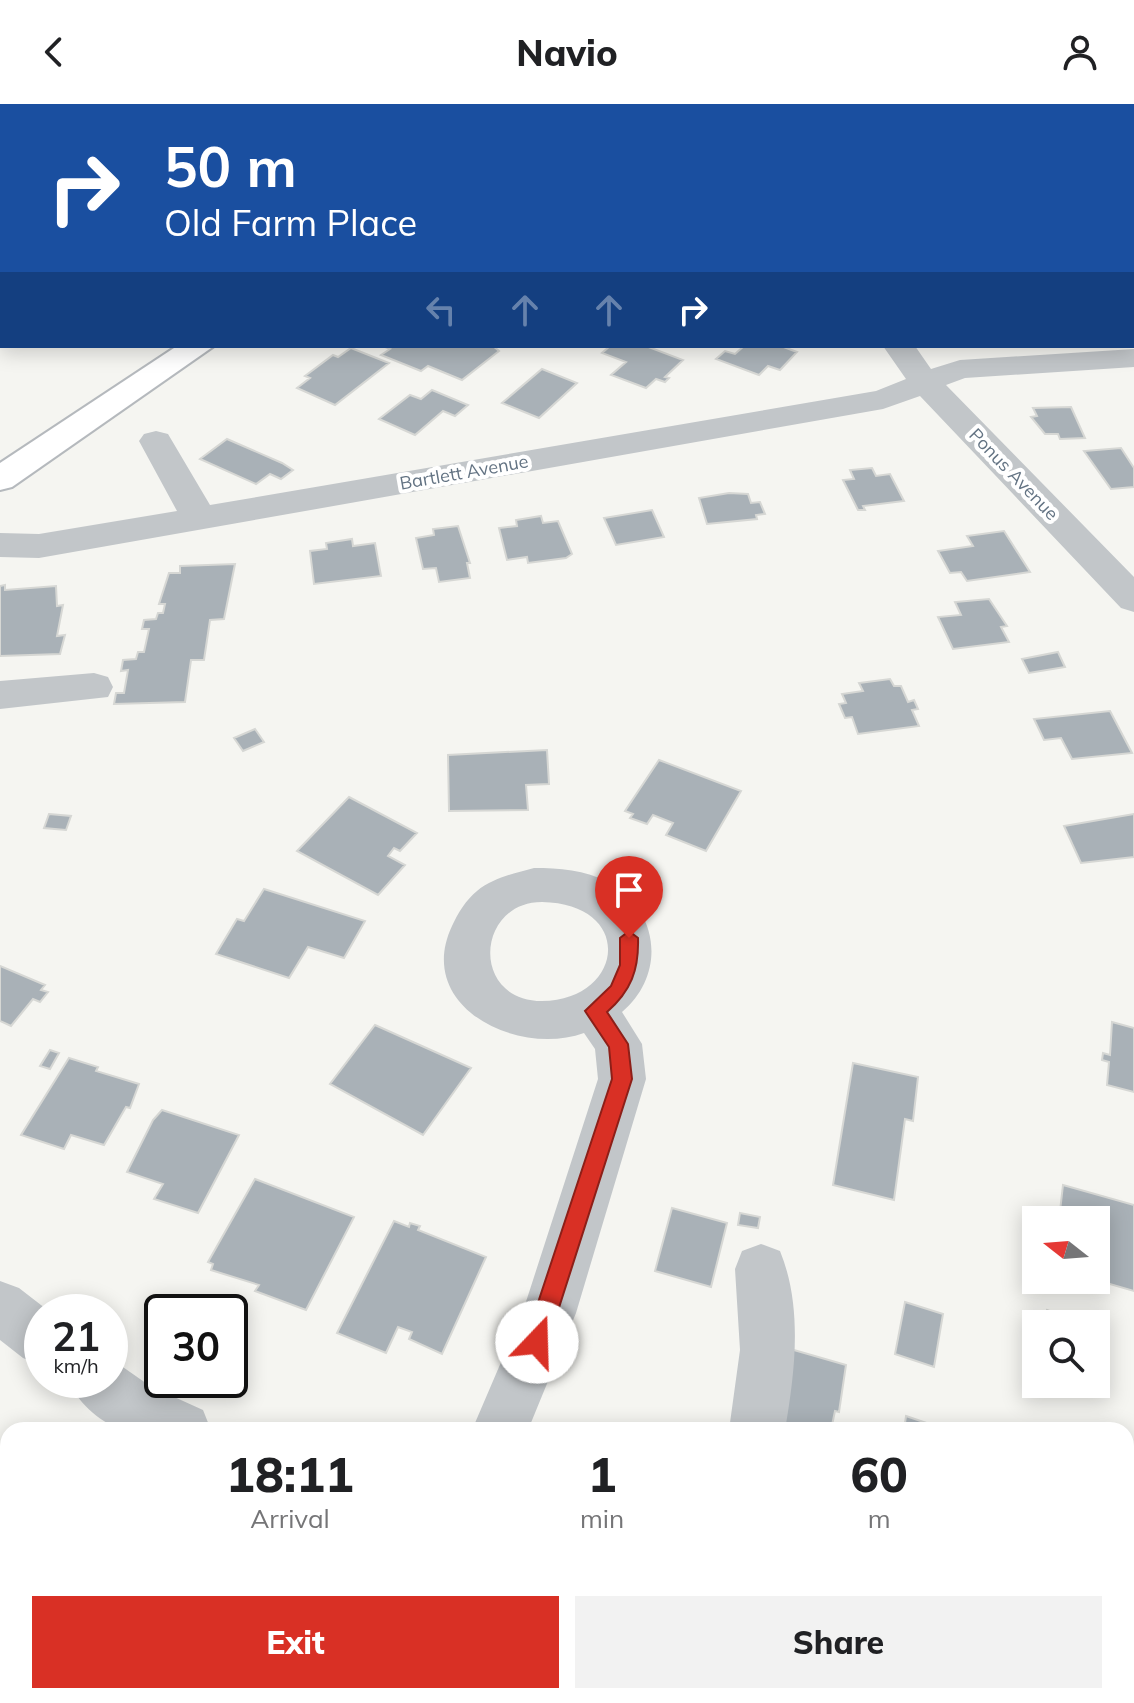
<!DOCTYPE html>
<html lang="en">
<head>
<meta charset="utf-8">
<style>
	:root { --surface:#fff; --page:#f2f2f2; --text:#202124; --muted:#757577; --accent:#d93025 }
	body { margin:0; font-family:Mulish,sans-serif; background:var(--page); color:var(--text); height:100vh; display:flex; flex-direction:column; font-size:30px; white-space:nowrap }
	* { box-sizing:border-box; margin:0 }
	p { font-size:26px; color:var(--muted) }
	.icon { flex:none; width:44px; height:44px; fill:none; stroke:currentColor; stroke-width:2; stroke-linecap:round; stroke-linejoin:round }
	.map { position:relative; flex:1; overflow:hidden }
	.side { position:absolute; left:0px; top:1318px; width:1134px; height:282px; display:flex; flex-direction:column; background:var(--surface); border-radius:24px 24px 0 0; box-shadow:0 4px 20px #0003 }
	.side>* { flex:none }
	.top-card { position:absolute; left:0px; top:0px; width:1134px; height:244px; box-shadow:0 4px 20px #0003; background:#1a4fa0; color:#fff; overflow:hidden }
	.needle { width:52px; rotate:287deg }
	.fabs { position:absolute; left:1022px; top:1102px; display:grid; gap:16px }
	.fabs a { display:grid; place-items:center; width:88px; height:88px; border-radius:0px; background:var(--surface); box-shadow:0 4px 20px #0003; font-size:40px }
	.speed { position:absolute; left:24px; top:1190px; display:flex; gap:16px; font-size:40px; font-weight:700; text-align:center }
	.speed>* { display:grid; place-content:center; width:104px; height:104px; border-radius:50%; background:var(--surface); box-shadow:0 4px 20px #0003; line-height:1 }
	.speed small { font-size:20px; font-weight:400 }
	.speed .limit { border:4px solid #111; border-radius:12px; background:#fff; color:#111 }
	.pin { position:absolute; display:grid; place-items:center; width:68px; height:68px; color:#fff; margin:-82px -34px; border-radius:50% 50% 50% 0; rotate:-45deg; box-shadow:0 0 8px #0007 }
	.pin .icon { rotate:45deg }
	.me { position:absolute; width:88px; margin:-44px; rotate:21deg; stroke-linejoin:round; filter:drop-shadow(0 0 6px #0008) }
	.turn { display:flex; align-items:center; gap:28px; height:168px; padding:0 32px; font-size:36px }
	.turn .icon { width:104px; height:104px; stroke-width:2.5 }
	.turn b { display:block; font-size:56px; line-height:68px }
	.lanes { display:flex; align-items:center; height:76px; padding:0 32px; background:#0003; justify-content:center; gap:40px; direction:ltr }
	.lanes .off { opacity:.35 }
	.eta { display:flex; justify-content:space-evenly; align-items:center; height:136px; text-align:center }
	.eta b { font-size:48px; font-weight:800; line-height:56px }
	.primary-button { display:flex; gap:16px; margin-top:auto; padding:16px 32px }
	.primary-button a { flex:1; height:92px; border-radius:0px; background:var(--accent); color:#fff; font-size:32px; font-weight:800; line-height:92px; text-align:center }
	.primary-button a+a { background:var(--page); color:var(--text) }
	header { display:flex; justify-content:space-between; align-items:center; height:104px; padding:0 32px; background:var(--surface); font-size:36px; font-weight:800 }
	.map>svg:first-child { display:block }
	.green { fill:#d6dcd2 }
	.building { fill:#a9b1b7; stroke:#d6d7d4; stroke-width:2 }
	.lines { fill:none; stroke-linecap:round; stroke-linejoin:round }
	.major-casing { stroke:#b5b9bd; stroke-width:4 }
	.minor { fill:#c2c6c9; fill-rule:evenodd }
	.major { fill:#fff; fill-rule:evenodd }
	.route { fill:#d93025; stroke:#8d1f18; stroke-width:2 }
	.labels { text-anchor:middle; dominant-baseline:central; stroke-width:8; stroke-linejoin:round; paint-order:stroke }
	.far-street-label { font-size:18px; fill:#637383; stroke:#fff }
</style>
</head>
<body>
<header><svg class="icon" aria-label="back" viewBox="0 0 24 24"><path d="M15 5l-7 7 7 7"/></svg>Navio<svg class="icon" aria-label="person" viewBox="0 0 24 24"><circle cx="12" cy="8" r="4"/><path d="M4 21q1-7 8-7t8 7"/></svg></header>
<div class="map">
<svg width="1134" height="1599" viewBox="0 0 1134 1599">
	<rect width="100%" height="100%" fill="#f5f5f1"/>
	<path class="green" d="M30,0H539L37,2Z"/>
	<path class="building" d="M383,242H493L499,247L462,276L428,262L421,267L381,251L390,245Z
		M610,242H646L683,256L665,273L669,274L665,278L656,275L646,284L611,271L626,258L602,249Z
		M744,242H781L797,248L780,266L768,262L759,271L716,255L725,247L735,250Z
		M351,244L389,259L335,301L297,284L310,274L305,272L333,251L338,253Z
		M542,265L577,279L539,314L502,299Z
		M432,286L468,301L455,312L443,307L415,331L379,315L410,291L421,295Z
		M1071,303L1085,334L1060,335L1058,330H1045L1031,313L1037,312L1033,304Z
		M227,335L282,359L293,366L281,375L270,370L256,380L200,355Z
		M1121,344L1134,364V383L1111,385L1084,347Z
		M872,364L876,372L890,370L904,397L863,402L865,406H858L843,376L854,375L850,366Z
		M729,389L748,390L751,399L760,398L765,410L756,411L757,415L707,420L699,394Z
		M652,406L664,433L616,441L604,414Z
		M541,412L543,419L558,417L572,450L566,454L528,459L527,453L507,456L499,424L517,422L516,416Z
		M458,422L470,459H467L470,474L439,478L436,464L423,465L416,434L434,431L433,425Z
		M1004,427L1030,468L967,477L961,468L950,469L938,447L973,442L967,432Z
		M352,435L353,442L375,439L381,472L314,480L310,447L327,445L326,439Z
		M235,460L224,515L210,516L204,556H191L185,598L114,600L116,589H124L128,566L121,567L123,556L136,555L138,548H144L149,525H142L144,516L156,515L158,509H163L165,500H159L169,469H180V462Z
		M5,481V486L56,482L57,502L63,501L57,532L65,531L60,550L0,552V482Z
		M989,495L1007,522L1001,523L1009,538L953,545L938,513L961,511L955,498Z
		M1058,548L1065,563L1029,569L1022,555Z
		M890,575L894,582H901L908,598L914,596L918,605L912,606L919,622L858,630L852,613L845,614L839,600L846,599L842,590L863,587L859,579Z
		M1110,607L1132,649L1072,655L1061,634L1044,636L1034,615Z
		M255,625L264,638L243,647L234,634Z
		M547,646L549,680L526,681L528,706L449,707L448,651Z
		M659,656L741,687L706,747L666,731L673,719L653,711L647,720L630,714L633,710L625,707Z
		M349,693L417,729L400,747L394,744L388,752L405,761L378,791L297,747Z
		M49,710L71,712L66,726L44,724Z
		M1134,710V753L1081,759L1064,722Z
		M264,785L365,817L344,854L308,843L289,874L216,850L237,815L244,817Z
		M0,862L45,881L41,886L48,888L40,898L33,895L11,922L0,917Z
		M1112,918L1134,924V988L1107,981L1109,958L1102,956L1103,949L1110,951Z
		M375,921L471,964L423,1031L330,980Z
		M50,946L59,949L50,965L40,962Z
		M69,954L98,963L96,967L139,980L130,1004L126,1003L104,1041L71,1031L64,1045L21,1031Z
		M853,959L918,973L913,1017L905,1015L894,1096L833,1081Z
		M162,1006L239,1031L198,1109L154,1095L163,1080L127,1068L153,1016Z
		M255,1075L354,1113L306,1206L255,1187L259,1181L211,1166L213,1160L208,1158Z
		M1063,1081L1134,1101V1187L1096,1176V1116H1059Z
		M672,1104L727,1119L711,1183L655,1167Z
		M740,1109L760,1113L758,1124L738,1121Z
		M394,1117L409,1123L410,1119L420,1122L418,1126L486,1153L442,1250L409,1235L412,1228L398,1223L386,1249L337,1229Z
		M905,1198L943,1210L934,1263L895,1250Z
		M1047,1206L1083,1220H1044Z
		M1096,1225L1109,1230L1097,1292L1067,1280H1096Z
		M780,1242L846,1261L839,1308L835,1307L831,1326H766Z
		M906,1312L947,1326H904Z
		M0,1364L7,1369L2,1376L8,1380V1441L0,1452Z
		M94,1592H138L133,1599H89Z"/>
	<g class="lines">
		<g class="major-casing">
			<path id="major" d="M177,242H214L12,383L0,386V359Z"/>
		</g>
		<path class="minor" d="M746,0H780L782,2H748Z
			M830,0H856V2H830Z
			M883,242H915L931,265L960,256L1134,245V263L965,274L946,281L1134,473V508L1121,504L920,292L883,305L39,454L0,453V429L39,430L177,407L139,337L144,330L156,327L168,330L210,401L876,287L906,275Z
			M94,569L108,573L113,583L108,593L0,605V577Z
			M534,764C559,764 585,766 608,778C659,805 667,870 622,908L642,940L646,975L576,1209L528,1326H472L523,1207L598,975L595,945L584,929C518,953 414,903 452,822C458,809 466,796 477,787C493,774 515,769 534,764ZM542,798C636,800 624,896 542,897C470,897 476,798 542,798Z
			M761,1140L780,1147C803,1203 795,1268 785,1326H729L740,1246L735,1165L742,1147Z
			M0,1177L19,1184L50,1208H42V1262L23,1254L0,1236Z
			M110,1254L150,1282L203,1306L211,1326H120C97,1315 78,1299 68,1276H110Z
			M802,1592H878L881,1599H805Z"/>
		<use href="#major" class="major"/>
	</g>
	<path class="route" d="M629,827L638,834C639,866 631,887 607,908L628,940L632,975L548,1238L545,1246L537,1249L529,1246L525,1238L612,975L609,943L585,907L611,882L620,861V834Z"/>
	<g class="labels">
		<g class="far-street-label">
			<text transform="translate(464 368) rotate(-10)">Bartlett Avenue</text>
			<text transform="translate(1014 370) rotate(46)">Ponus Avenue</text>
		</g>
	</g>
</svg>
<div class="fabs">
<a><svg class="needle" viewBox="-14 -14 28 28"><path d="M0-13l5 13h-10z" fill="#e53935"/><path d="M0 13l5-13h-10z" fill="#757577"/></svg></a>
<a><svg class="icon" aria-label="search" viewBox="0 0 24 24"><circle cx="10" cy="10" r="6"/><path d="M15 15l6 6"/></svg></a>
</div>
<div class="speed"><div>21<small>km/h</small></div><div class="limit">30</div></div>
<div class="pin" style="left:629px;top:834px;background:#d93025"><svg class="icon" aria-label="arrive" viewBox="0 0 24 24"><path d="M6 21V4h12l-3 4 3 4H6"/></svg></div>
<svg class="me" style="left:537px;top:1238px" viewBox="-20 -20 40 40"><circle r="19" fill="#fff"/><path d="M0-13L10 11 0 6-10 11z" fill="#d93025"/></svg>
<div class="top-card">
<div class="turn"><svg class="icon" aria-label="right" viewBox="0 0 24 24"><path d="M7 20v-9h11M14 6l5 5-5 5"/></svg><div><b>50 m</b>Old Farm Place</div></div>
<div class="lanes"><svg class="icon off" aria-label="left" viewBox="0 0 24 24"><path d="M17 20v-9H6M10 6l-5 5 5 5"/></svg><svg class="icon off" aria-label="ahead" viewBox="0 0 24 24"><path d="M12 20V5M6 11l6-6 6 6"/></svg><svg class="icon off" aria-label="ahead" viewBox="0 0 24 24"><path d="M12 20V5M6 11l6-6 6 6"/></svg><svg class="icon" aria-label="right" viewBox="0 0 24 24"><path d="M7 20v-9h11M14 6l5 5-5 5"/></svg></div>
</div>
<section class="side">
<div class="eta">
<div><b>18:11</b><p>Arrival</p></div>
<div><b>1</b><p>min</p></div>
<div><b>60</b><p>m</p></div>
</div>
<div class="primary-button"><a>Exit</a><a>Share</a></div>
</section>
</div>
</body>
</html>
